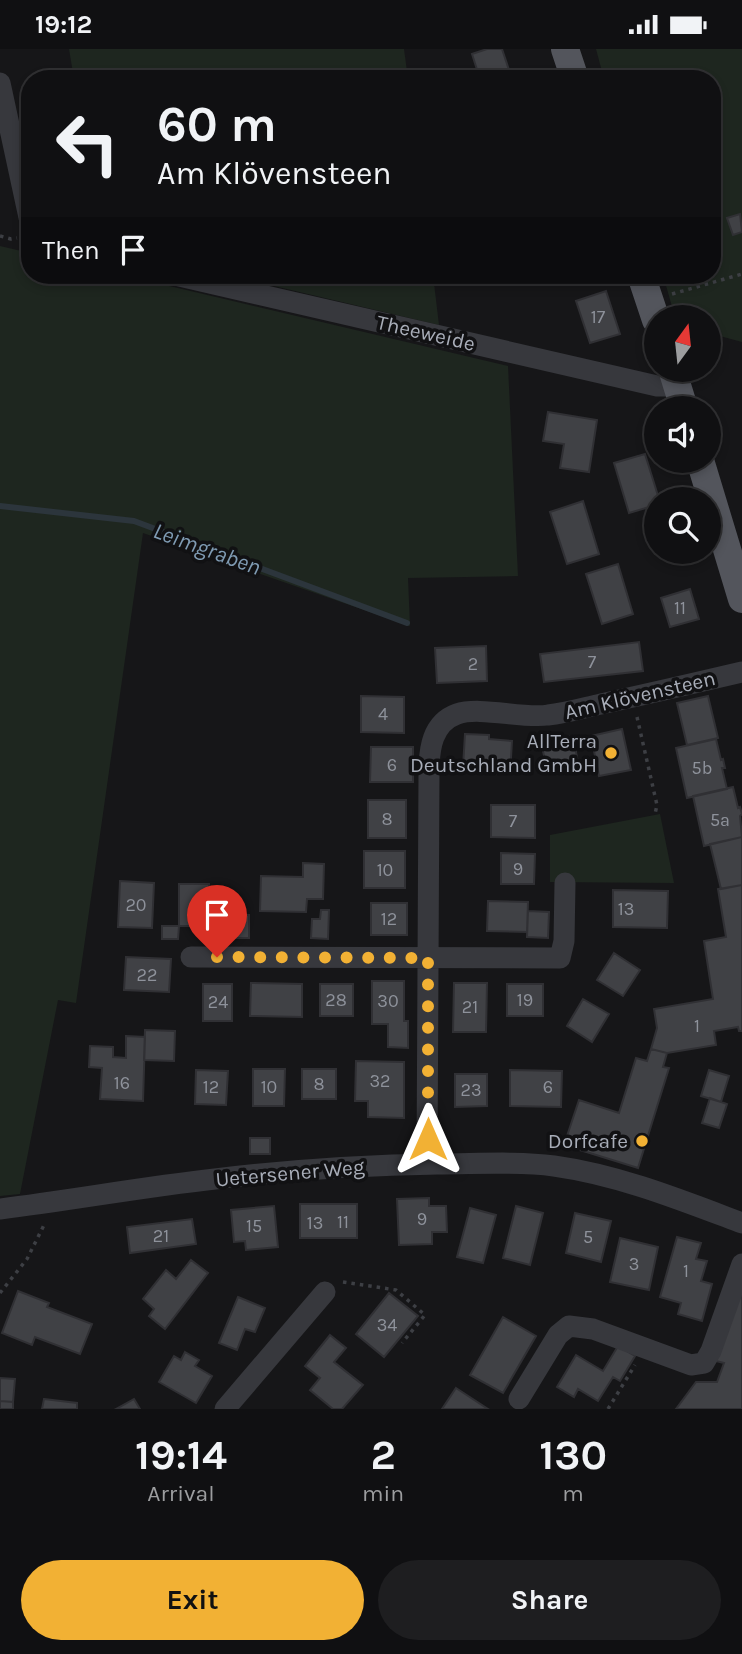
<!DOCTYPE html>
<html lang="en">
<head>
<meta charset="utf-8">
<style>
	:root { --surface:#101012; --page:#1e1e20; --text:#f1f3f6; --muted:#9c9d9f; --line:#303032; --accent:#f2b134 }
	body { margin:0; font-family:Karla,sans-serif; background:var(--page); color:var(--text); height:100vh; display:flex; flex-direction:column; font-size:26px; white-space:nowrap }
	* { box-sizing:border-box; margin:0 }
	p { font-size:23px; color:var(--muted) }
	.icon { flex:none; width:38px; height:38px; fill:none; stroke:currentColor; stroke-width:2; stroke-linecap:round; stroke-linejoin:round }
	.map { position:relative; height:1360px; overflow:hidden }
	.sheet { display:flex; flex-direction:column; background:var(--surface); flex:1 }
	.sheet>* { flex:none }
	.banner { position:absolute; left:21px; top:21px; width:700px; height:214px; border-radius:28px; box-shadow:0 4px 10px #0003,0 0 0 2px var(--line); background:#101012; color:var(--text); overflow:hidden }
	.needle { width:46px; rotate:15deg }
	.tools { position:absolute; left:644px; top:256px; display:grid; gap:14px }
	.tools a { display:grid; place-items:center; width:77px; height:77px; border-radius:50%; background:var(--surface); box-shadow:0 4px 10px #0003,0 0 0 2px var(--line); font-size:35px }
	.pin { position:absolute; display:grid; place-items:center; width:60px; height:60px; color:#fff; margin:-72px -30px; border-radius:50% 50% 50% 0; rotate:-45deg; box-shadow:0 0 7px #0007 }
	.pin .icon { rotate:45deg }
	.me { position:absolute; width:77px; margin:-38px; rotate:0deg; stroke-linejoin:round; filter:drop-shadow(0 0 5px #0008) }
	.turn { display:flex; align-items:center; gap:24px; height:147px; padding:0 21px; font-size:32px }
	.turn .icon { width:91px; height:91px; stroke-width:2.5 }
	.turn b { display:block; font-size:49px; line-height:60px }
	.then { display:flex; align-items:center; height:66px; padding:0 21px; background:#0003; gap:14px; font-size:26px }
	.eta { display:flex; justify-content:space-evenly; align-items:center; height:119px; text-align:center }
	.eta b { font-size:42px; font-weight:700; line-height:49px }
	.cta { display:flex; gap:14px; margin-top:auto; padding:14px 21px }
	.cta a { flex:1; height:80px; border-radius:42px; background:var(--accent); color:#111; font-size:28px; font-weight:700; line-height:80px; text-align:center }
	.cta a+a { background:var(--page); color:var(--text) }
	.status { display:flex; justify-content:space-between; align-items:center; height:49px; padding:0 35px; background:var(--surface); direction:ltr }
	.status svg { height:19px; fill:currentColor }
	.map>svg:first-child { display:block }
	.green { fill:#1e261f }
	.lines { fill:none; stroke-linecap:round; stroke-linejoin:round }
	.stream { stroke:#2c353c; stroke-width:6 }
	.building { fill:#404145; stroke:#303034; stroke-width:2 }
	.path { stroke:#3d3f44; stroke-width:3.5; stroke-dasharray:3.5 5; stroke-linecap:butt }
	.minor { stroke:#37383d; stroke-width:21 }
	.major { stroke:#53555c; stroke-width:28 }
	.route { stroke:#f2b134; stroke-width:12; stroke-dasharray:0 21.6 }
	.poi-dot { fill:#f2b134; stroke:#111113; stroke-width:2.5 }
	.labels { text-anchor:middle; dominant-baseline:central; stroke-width:7; stroke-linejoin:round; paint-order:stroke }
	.number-label { font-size:18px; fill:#8e929b }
	.street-label { font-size:21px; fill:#a8adb8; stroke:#111113 }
	.poi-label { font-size:21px; fill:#a8adb8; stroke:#111113; text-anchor:end }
	.water-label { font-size:23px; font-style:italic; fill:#7f9bb3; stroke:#111113 }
</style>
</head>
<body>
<div class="status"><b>19:12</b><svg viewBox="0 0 49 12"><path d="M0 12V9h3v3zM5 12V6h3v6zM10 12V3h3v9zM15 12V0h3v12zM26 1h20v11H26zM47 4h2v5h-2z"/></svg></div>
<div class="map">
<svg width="742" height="1360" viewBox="0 0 742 1360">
	<rect width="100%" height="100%" fill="#161618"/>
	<path class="green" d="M69,0H404L408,30H74Z
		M596,0H742V293L709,284V268H675L663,226H712V30H604Z
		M0,197L30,204V226H123L508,317L518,527L408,529L410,577L143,484L76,954L58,951L20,1145L0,1147Z
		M227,226H433L439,276Z
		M660,765L674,834L550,833V786Z"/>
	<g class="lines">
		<path class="stream" d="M0,457L134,472L407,574"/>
	</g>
	<path class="building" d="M487,0H502L512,30H480L472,5Z
		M740,165L742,183L733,186L727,169Z
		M606,242L620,285L590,294L576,252Z
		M548,363L597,371L589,423L560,419L564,395L543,392Z
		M645,405L659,450H656V456L629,464L614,414Z
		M583,452L599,505L567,515L550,463Z
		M618,515L633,565L602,575L586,525Z
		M690,540L699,570L670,578L661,549Z
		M639,593L643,622L544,633L540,605Z
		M486,597L487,632L437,634L435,599Z
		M361,647L404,648V684L361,683Z
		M708,647L718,689L687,696L677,654Z
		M622,680L631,721L599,727L591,687Z
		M465,685L489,686V690L512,692L510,725L487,724V719L463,718Z
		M573,687L579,719L548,725L541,693Z
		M716,690L721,711L723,710L725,719H722L727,740L687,749L676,699Z
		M371,698H413V733H370Z
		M733,738L738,759L740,758L742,765L740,767L742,788L704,797L693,747Z
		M368,751H406V789H368Z
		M491,756H535V789L491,788Z
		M742,788V836L721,840L710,795Z
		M364,802H405V839H364Z
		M501,804L535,805L534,835H501Z
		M303,814L324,815L323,850H307L306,863L260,862L261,827L303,828Z
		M120,832L154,834L152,879L118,878Z
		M179,835H209V877H179Z
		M742,836V982H739L738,978L714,982L716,996L667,1004L651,1000L657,979L654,960L713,950L704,892L726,888L718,840Z
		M613,841L668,842L667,879L613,878Z
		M488,852L528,853L527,883L487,882Z
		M371,854H407V886H371Z
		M321,861H329L328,890L311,889L312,870H320Z
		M528,862L549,863L548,889L527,888Z
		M225,865L249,866V889H225Z
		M162,877H179L178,890H162Z
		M614,904L640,921L623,947L597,931Z
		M126,908L171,910L169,943L124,941Z
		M372,932H404V972H408V999L388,998V975H372Z
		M251,934L302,935V968L250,967Z
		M454,934H487L486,983H453Z
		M203,935H232V972H203Z
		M320,935H353V967H320Z
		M507,935H543V967H507Z
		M583,950L609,965L592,993L567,977Z
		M145,981L175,982L174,1012L144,1011Z
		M126,987L145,988L143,1052L100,1050L102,1019L89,1018L90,997L113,998V1008L126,1009Z
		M651,1000L667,1004L663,1018L669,1019L638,1119L564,1096L579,1051L619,1064L636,1009L647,1012Z
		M356,1012L404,1013V1069L368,1068V1052H355Z
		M253,1020H285L284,1057H253Z
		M302,1020H336V1050H302Z
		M196,1021L228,1022L226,1056L195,1055Z
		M510,1021L562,1022L561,1058L510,1057Z
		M709,1021L729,1027L721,1053L701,1047Z
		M455,1025H487V1057L455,1058Z
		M710,1049L727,1055L719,1079L702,1074Z
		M250,1089H270V1105H250Z
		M429,1149V1157H446L447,1183H432V1195L399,1196L397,1150Z
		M300,1155H357V1189H300Z
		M274,1157L278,1198L246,1201L245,1192L234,1193L231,1161Z
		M516,1157L543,1164L530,1216L503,1209Z
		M470,1159L496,1166L483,1214L457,1208Z
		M575,1164L611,1172L601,1213L566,1204Z
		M192,1170L196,1195L130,1204L127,1178Z
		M677,1188L701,1194L696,1210L707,1212L701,1232L712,1235L702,1272L678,1265L681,1254L660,1248Z
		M620,1189L658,1198L649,1241L610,1233Z
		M191,1211L208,1224L165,1280L149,1267L154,1260L143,1250L166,1221L176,1230Z
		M742,1237V1360H676L696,1333H717L724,1314L716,1312Z
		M18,1242L49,1254L47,1258L92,1275L80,1305L35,1288L32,1296L2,1284Z
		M389,1244L418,1267L384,1308L356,1285Z
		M238,1248L265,1259L255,1283L245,1280L237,1301L219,1294Z
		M503,1268L536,1287L503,1344L470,1326Z
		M330,1286L346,1299L334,1313L363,1336L342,1360H333L310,1341L320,1329L305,1317Z
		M618,1297L635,1307L620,1332L613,1328L598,1352L578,1340L574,1348L557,1338L576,1306L603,1322Z
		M185,1303L199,1311L195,1317L212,1327L196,1354L159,1333L174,1307L181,1311Z
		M0,1329L15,1330L13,1353L0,1352Z
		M456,1339L488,1360H442Z
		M44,1350L77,1354V1360H42Z
		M134,1350L140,1360H116Z
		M0,1352L13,1353V1360H0Z"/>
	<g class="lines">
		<path class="path" d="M0,187L11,190L17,189
			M672,245L742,225
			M637,668L657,756L655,765
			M343,1233L396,1241L425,1266L402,1294
			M0,1244L27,1210L44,1176
			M608,1360L635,1316"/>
		<path class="minor" d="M0,34L30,173
			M175,226L657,337H678
			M191,908L560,909L564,892L565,834
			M427,1115L429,723C429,700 432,674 457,665C480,657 523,670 548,666C566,664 583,659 601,655C648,645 695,634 742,623
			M0,1160C72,1151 143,1138 215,1130C289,1121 363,1116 438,1115C476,1115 516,1112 554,1117C619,1126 681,1151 742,1174
			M519,1350L558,1286L569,1277L593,1280L691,1316L704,1314L711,1302L742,1215
			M225,1360L325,1243"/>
		<path class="major" d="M565,0L575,30
			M641,226L656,271
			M672,320L684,359
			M700,411L742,550"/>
	</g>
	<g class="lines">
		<path class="route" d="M217,908L428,909V1090"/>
	</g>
	<g class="poi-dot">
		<circle cx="611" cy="704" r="7"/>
		<circle cx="642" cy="1092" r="7"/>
	</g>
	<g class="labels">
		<g class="number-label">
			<text x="598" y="268">17</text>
			<text x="680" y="559">11</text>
			<text x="592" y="613">7</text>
			<text x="473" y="615">2</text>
			<text x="383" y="665">4</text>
			<text x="392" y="716">6</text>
			<text x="702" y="719">5b</text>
			<text x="387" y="770">8</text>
			<text x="720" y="771">5a</text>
			<text x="513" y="772">7</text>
			<text x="518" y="820">9</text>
			<text x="385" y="821">10</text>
			<text x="136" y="856">20</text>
			<text x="626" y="860">13</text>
			<text x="389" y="870">12</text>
			<text x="147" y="926">22</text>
			<text x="336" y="951">28</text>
			<text x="525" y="951">19</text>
			<text x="388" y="952">30</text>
			<text x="218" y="953">24</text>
			<text x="470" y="958">21</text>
			<text x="697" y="977">1</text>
			<text x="380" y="1032">32</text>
			<text x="122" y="1034">16</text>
			<text x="319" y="1035">8</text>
			<text x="211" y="1038">12</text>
			<text x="269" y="1038">10</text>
			<text x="548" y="1038">6</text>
			<text x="471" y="1041">23</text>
			<text x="422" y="1170">9</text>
			<text x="343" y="1173">11</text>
			<text x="315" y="1174">13</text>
			<text x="254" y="1177">15</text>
			<text x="161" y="1187">21</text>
			<text x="588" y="1188">5</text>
			<text x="634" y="1215">3</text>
			<text x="686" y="1222">1</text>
			<text x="387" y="1276">34</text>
		</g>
		<g class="street-label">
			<text transform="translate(426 284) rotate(13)">Theeweide</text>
			<text transform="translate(640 646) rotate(-13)">Am Klövensteen</text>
			<text transform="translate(290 1124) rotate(-5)">Uetersener Weg</text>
		</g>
		<g class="poi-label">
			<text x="597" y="692">AllTerra<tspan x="597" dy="24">Deutschland GmbH</tspan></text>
			<text x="628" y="1092">Dorfcafe</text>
		</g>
		<g class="water-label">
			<text transform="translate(207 500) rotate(20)">Leimgraben</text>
		</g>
	</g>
</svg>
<div class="tools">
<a><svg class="needle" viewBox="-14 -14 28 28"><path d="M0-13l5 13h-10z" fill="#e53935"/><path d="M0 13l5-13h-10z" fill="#9c9d9f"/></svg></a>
<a><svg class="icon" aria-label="sound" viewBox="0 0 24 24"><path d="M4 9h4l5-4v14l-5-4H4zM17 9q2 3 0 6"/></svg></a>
<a><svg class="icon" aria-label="search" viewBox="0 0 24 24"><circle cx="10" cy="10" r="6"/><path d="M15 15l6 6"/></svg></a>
</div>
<div class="pin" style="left:217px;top:908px;background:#d93025"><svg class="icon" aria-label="arrive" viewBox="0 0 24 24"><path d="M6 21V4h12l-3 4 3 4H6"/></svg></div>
<svg class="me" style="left:428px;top:1090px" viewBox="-20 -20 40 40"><path d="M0-17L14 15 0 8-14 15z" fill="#f2b134" stroke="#fff" stroke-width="4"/></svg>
<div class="banner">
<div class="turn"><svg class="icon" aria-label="left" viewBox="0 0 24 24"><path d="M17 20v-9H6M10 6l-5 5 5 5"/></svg><div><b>60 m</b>Am Klövensteen</div></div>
<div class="then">Then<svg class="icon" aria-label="arrive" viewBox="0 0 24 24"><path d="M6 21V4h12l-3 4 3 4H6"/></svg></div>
</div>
</div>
<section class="sheet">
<div class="eta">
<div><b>19:14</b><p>Arrival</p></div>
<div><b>2</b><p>min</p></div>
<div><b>130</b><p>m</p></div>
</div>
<div class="cta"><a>Exit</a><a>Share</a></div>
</section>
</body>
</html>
